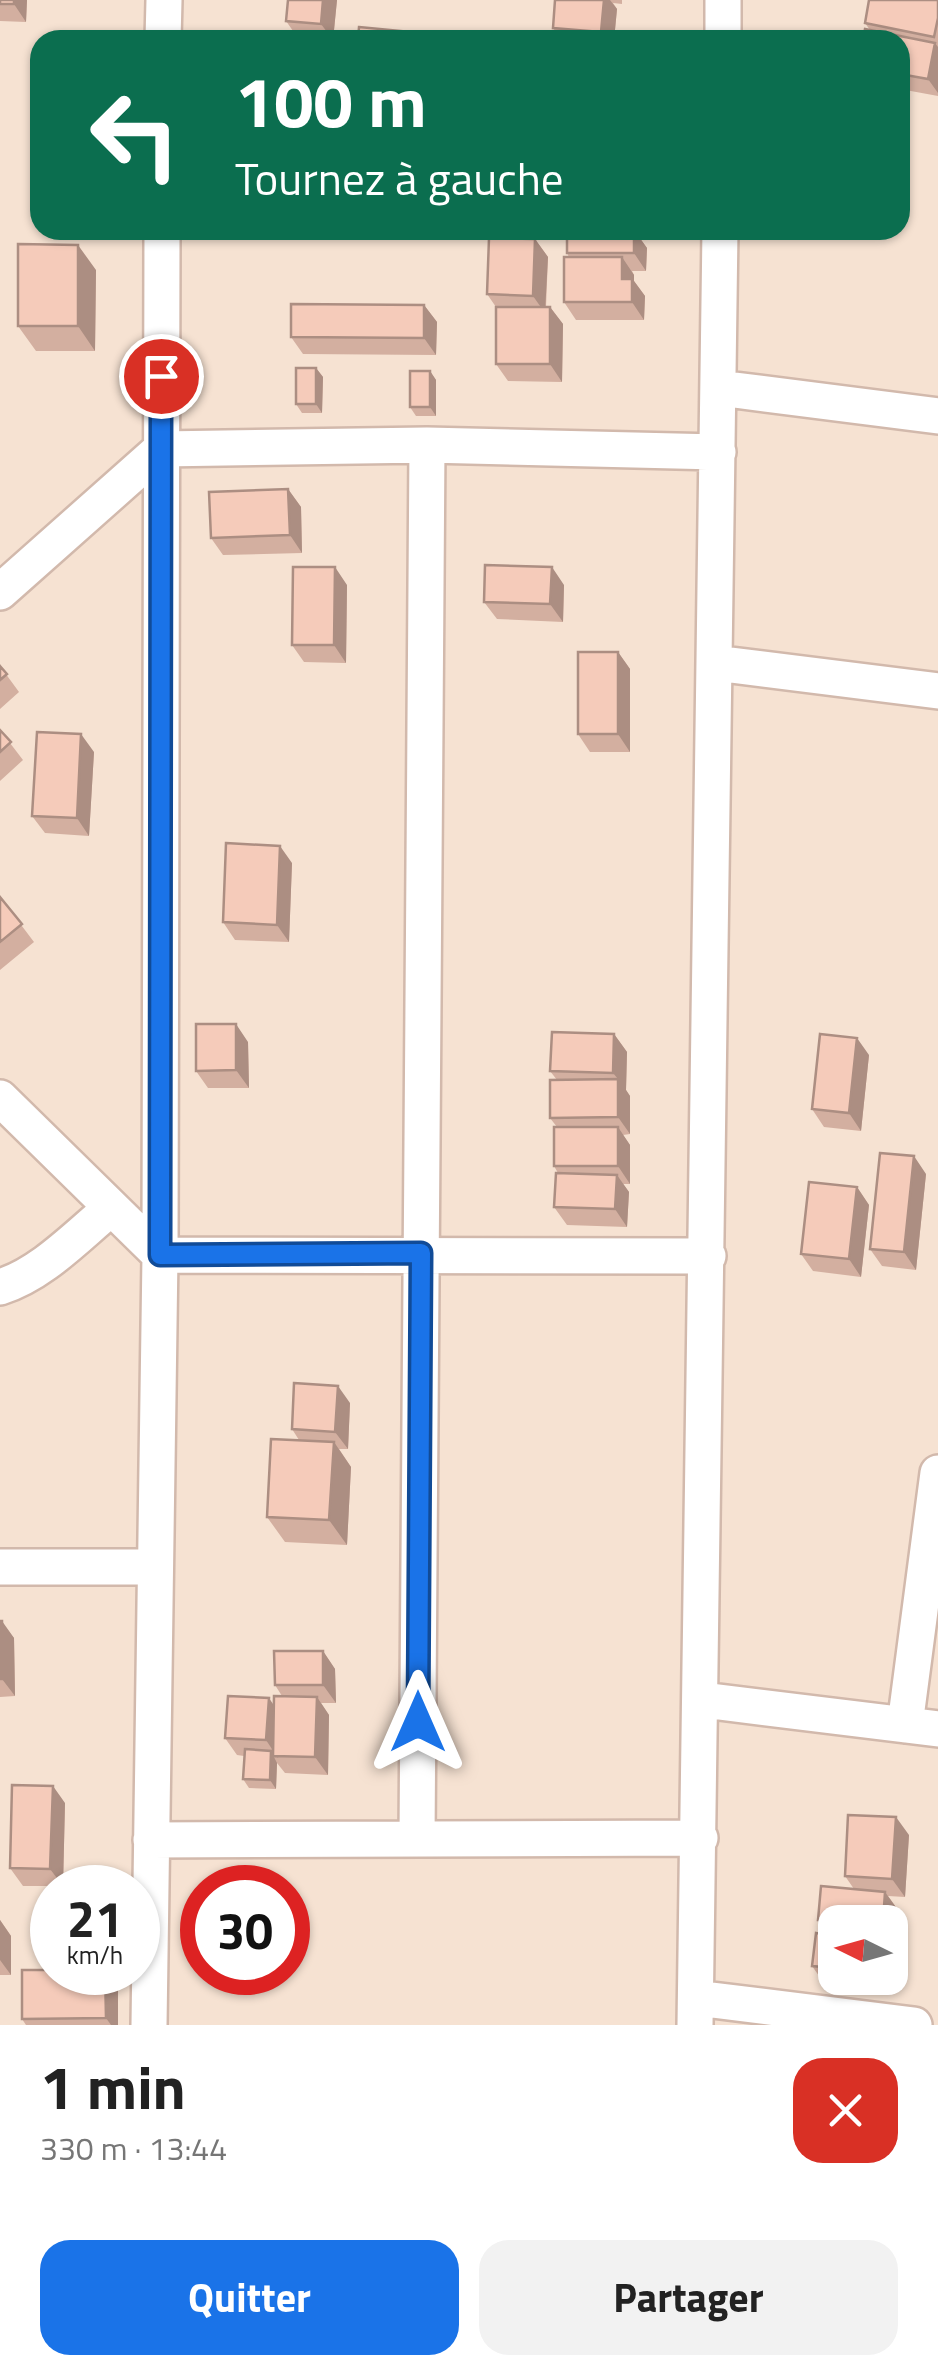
<!DOCTYPE html>
<html lang="fr">
<head>
<meta charset="utf-8">
<style>
	:root { --surface:#fff; --page:#f2f2f2; --text:#222; --muted:#767676; --accent:#1a73e8 }
	body { margin:0; font-family:"Titillium Web",sans-serif; background:var(--page); color:var(--text); height:100vh; display:flex; flex-direction:column; font-size:38px; white-space:nowrap }
	* { box-sizing:border-box; margin:0 }
	p { font-size:32px; color:var(--muted) }
	.icon { flex:none; width:55px; height:55px; fill:none; stroke:currentColor; stroke-width:2; stroke-linecap:round; stroke-linejoin:round }
	.map { position:relative; height:2025px; overflow:hidden }
	.details { display:flex; flex-direction:column; background:var(--surface); flex:1 }
	.details>* { flex:none }
	.banner { position:absolute; left:30px; top:30px; width:880px; height:210px; border-radius:30px; box-shadow:0 2px 8px #0004; background:#0b6e4f; color:#fff; overflow:hidden }
	.needle { width:65px; rotate:275deg }
	.buttons { position:absolute; left:818px; top:1905px; display:grid; gap:20px }
	.buttons a { display:grid; place-items:center; width:90px; height:90px; border-radius:20px; background:var(--surface); box-shadow:0 2px 8px #0004; font-size:50px }
	.speed { position:absolute; left:30px; top:1865px; display:flex; gap:20px; font-size:50px; font-weight:700; text-align:center }
	.speed>* { display:grid; place-content:center; width:130px; height:130px; border-radius:50%; background:var(--surface); box-shadow:0 2px 8px #0004; line-height:1 }
	.speed small { font-size:25px; font-weight:400 }
	.speed .limit { border:15px solid #d22; background:#fff; color:#111 }
	.pin { position:absolute; display:grid; place-items:center; width:85px; height:85px; color:#fff; margin:-42px; border:5px solid #fff; border-radius:50%; box-shadow:0 2px 10px #0007 }
	.me { position:absolute; width:110px; margin:-55px; rotate:0deg; stroke-linejoin:round; filter:drop-shadow(0 0 8px #0008) }
	.turn { display:flex; align-items:center; gap:35px; height:210px; padding:0 40px; font-size:45px }
	.turn .icon { width:130px; height:130px; stroke-width:2.5 }
	.turn b { display:block; font-size:70px; line-height:85px }
	.round { display:grid; place-items:center; flex:none; width:105px; height:105px; border-radius:30px; background:var(--page) }
	.head { display:flex; align-items:center; justify-content:space-between; height:170px; padding:0 40px }
	h1 { font-size:60px; font-weight:700; line-height:75px }
	.action { display:flex; gap:20px; margin-top:auto; padding:20px 40px }
	.action a { flex:1; height:115px; border-radius:30px; background:var(--accent); color:#fff; font-size:40px; font-weight:700; line-height:115px; text-align:center }
	.action a+a { background:var(--page); color:var(--text) }
	.map>svg:first-child { display:block }
	.residential { fill:#f6e2d2; fill-rule:evenodd }
	.lines { fill:none; stroke-linecap:round; stroke-linejoin:round }
	.minor-casing { stroke:#d2b9ac; stroke-width:40 }
	.minor { stroke:#fff; stroke-width:35 }
	.wall { fill:#d3afa0 }
	.shaded-wall { fill:#ac8e82 }
	.building { fill:#f5cbba; stroke:#ac8e82; stroke-width:2.5 }
	.route-casing { stroke:#114b97; stroke-width:25 }
	.route { stroke:#1a73e8; stroke-width:18 }
</style>
</head>
<body>
<div class="map">
<svg width="938" height="2025" viewBox="0 0 938 2025">
	<rect width="100%" height="100%" fill="#fef1e4"/>
	<path class="residential" d="M0,0H938V2025H0ZM40,40H900V230H40ZM52,1888H138V1972H52ZM202,1888H288V1972H202ZM835,1922H890V1978H835Z"/>
	<g class="lines">
		<g class="minor-casing">
			<path id="minor" d="M163,40L164,0
				M723,40V0
				M719,388L938,416
				M0,592L161,449L427,445L718,452
				M715,663L938,691
				M0,1098L160,1255L708,1256
				M0,1287C42,1274 77,1236 110,1209
				M0,1567H155
				M703,1700L938,1729
				M905,1725L938,1473
				M417,1839L427,445
				M151,1840L700,1838
				M696,1998L914,2025
				M149,2025L160,1255L162,230
				M695,2025L720,230"/>
		</g>
		<use href="#minor" class="minor"/>
	</g>
	<path class="wall" d="M0,0H27L26,22L0,21Z
		M288,0H337L333,40L298,38L286,21Z
		M555,0H622V4L613,3L617,9L614,40H556H561L553,28Z
		M938,0V96L900,89V40L870,30L865,23Z
		M634,230L647,248L646,271H632L634,275V281L645,296L644,320H576L564,302L569,257L567,253Z
		M535,239L548,257L546,307H550L563,324L562,382L508,381L496,364V307L487,294Z
		M96,270L95,351H36L18,326Z
		M424,305L437,322L436,355L303,354L291,337Z
		M316,368L323,377L322,413H302L296,404Z
		M430,371L436,380V416H416L410,407Z
		M288,489L301,507L302,553L223,555L211,538Z
		M347,585L346,663L304,662L292,645Z
		M564,585L563,622L497,619L484,602Z
		M618,652L630,669V752H590L578,734Z
		M0,666L19,692L0,709Z
		M0,730L23,760L0,781Z
		M94,752L89,836L45,833L32,816Z
		M292,863L289,942L235,940L223,922Z
		M0,897L34,942L0,970Z
		M614,1034L627,1052L626,1090L630,1096V1134L623,1135L630,1145V1184H623L629,1192L627,1227L567,1225L554,1207L558,1173L554,1166L557,1127L550,1118L557,1080L550,1071Z
		M248,1042L249,1088H208L196,1071Z
		M869,1055L861,1131L824,1127L812,1109Z
		M926,1174L916,1270L882,1266L870,1249Z
		M857,1187L869,1205L861,1277L813,1271L801,1254Z
		M350,1403L348,1449H339L351,1467L347,1545L285,1542L267,1517L299,1440L292,1429Z
		M0,1621L14,1638L15,1696L0,1697Z
		M323,1651L335,1669L336,1703H321L329,1715L328,1775L285,1773L277,1763L276,1789L249,1788L243,1779L244,1756L237,1755L225,1738L274,1706L282,1696L275,1685Z
		M65,1803L63,1886H23L10,1868Z
		M909,1835L905,1897L888,1896L898,1910L895,1943H890V1922H835V1978H890V1946L899,1960L895,1992L824,1983L812,1966L828,1935L818,1920L854,1889L845,1876Z
		M0,1920L11,1936V1975H0Z
		M118,1987V2025H26L22,2019Z"/>
	<path class="shaded-wall" d="M14,0H27L26,22L14,4Z
		M323,0H337L333,40L321,24Z
		M604,0H610L617,9L614,40H607L601,32Z
		M935,43L938,47V93L928,79Z
		M634,230L647,248L646,271L634,253Z
		M535,239L548,257L545,313L533,296Z
		M78,245L96,270L95,351L78,326Z
		M622,257L634,275V281L645,296L644,320L632,302L622,279Z
		M424,305L437,322L436,355L424,338Z
		M550,307L563,324L562,382L550,364Z
		M316,368L323,377L322,413L316,404Z
		M430,371L436,380V416L430,407Z
		M288,489L301,507L302,553L290,535Z
		M335,567L347,585L346,663L334,645Z
		M552,567L564,585L563,622L550,604Z
		M618,652L630,669V752L618,734Z
		M81,734L94,752L89,836L77,818Z
		M280,846L292,863L289,942L277,925Z
		M236,1024L248,1042L249,1088L236,1070Z
		M614,1034L627,1052L626,1090L630,1096V1134L618,1117V1079L613,1073Z
		M857,1038L869,1055L861,1131L849,1113Z
		M618,1127L630,1145V1184L618,1166Z
		M914,1156L926,1174L916,1270L904,1252Z
		M617,1175L629,1192L627,1227L615,1209Z
		M857,1187L869,1205L861,1277L849,1259Z
		M338,1386L350,1403L348,1449L335,1432Z
		M334,1442L351,1467L347,1545L329,1520Z
		M2,1621L14,1638L15,1696L2,1679Z
		M323,1651L335,1669L336,1703L323,1685Z
		M317,1697L329,1715L328,1775L315,1757Z
		M269,1698L281,1716L278,1758L266,1740Z
		M271,1751L277,1763L276,1789L270,1780Z
		M53,1786L65,1803L63,1886L50,1869Z
		M896,1817L909,1835L905,1897L892,1879Z
		M885,1892L898,1910L895,1943L890,1936V1922H883Z
		M0,1920L11,1936V1975L0,1960Z
		M890,1946L899,1960L895,1992L885,1978H890Z
		M105,1972H108L118,1987V2025H111L106,2018Z"/>
	<path class="building" d="M0,0H14V4H0Z
		M288,0H323L321,24L286,21Z
		M555,0H604L601,32L553,28Z
		M869,0H938V18L934,37L865,23Z
		M359,27L412,32L411,40H358Z
		M865,29L935,43L928,79L900,74V40H863Z
		M567,230H634V253H567Z
		M489,238L535,239L533,296L487,294Z
		M18,244L78,245V326H18Z
		M564,257H622V279H632V302H564Z
		M291,304L424,305V338L291,337Z
		M496,307H550V364H496Z
		M296,368H316V404H296Z
		M410,371H430V407H410Z
		M288,489L290,535L211,538L209,492Z
		M485,565L552,567L550,604L484,602Z
		M293,567H335L334,645H292Z
		M578,652H618V734H578Z
		M0,666L7,674L0,680Z
		M0,730L11,742L0,752Z
		M37,732L81,734L77,818L32,816Z
		M226,843L280,846L277,925L223,922Z
		M0,897L22,924L0,942Z
		M196,1024H236V1070L196,1071Z
		M552,1032L614,1034L613,1073L550,1071Z
		M820,1034L857,1038L849,1113L812,1109Z
		M618,1079V1117L550,1118V1080Z
		M554,1127H618V1166H554Z
		M880,1153L914,1156L904,1252L870,1249Z
		M556,1173L617,1175L615,1209L554,1207Z
		M809,1182L857,1187L849,1259L801,1254Z
		M294,1383L338,1386L335,1432L292,1429Z
		M271,1439L334,1442L329,1520L267,1517Z
		M0,1621H2V1679H0Z
		M274,1651H323V1685H275Z
		M228,1696L269,1698L266,1740L225,1738Z
		M274,1696L317,1697L315,1757L273,1756Z
		M245,1749L271,1751L270,1780L243,1779Z
		M12,1785L53,1786L50,1869L10,1868Z
		M848,1815L896,1817L892,1879L845,1876Z
		M821,1886L885,1892L883,1922H850L818,1920Z
		M816,1933L835,1936V1968L812,1966Z
		M22,1970H52V1972H105L106,2018L22,2019Z"/>
	<g class="lines">
		<g class="route-casing">
			<path id="route" d="M161,376L160,1255L421,1253L418,1722"/>
		</g>
		<use href="#route" class="route"/>
	</g>
</svg>
<div class="buttons">
<a><svg class="needle" viewBox="-14 -14 28 28"><path d="M0-13l5 13h-10z" fill="#e53935"/><path d="M0 13l5-13h-10z" fill="#767676"/></svg></a>
</div>
<div class="speed"><div>21<small>km/h</small></div><div class="limit">30</div></div>
<div class="pin" style="left:161px;top:376px;background:#d93025"><svg class="icon" aria-label="arrive" viewBox="0 0 24 24"><path d="M6 21V4h12l-3 4 3 4H6"/></svg></div>
<svg class="me" style="left:418px;top:1722px" viewBox="-20 -20 40 40"><path d="M0-17L14 15 0 8-14 15z" fill="#1a73e8" stroke="#fff" stroke-width="4"/></svg>
<div class="banner">
<div class="turn"><svg class="icon" aria-label="left" viewBox="0 0 24 24"><path d="M17 20v-9H6M10 6l-5 5 5 5"/></svg><div><b>100 m</b>Tournez à gauche</div></div>
</div>
</div>
<section class="details">
<div class="head"><div><h1>1 min</h1><p>330 m · 13:44</p></div><a class="round" style="background:#d93025;color:#fff"><svg class="icon" aria-label="close" viewBox="0 0 24 24"><path d="M6 6l12 12M18 6L6 18"/></svg></a></div>
<div class="action"><a>Quitter</a><a>Partager</a></div>
</section>
</body>
</html>
